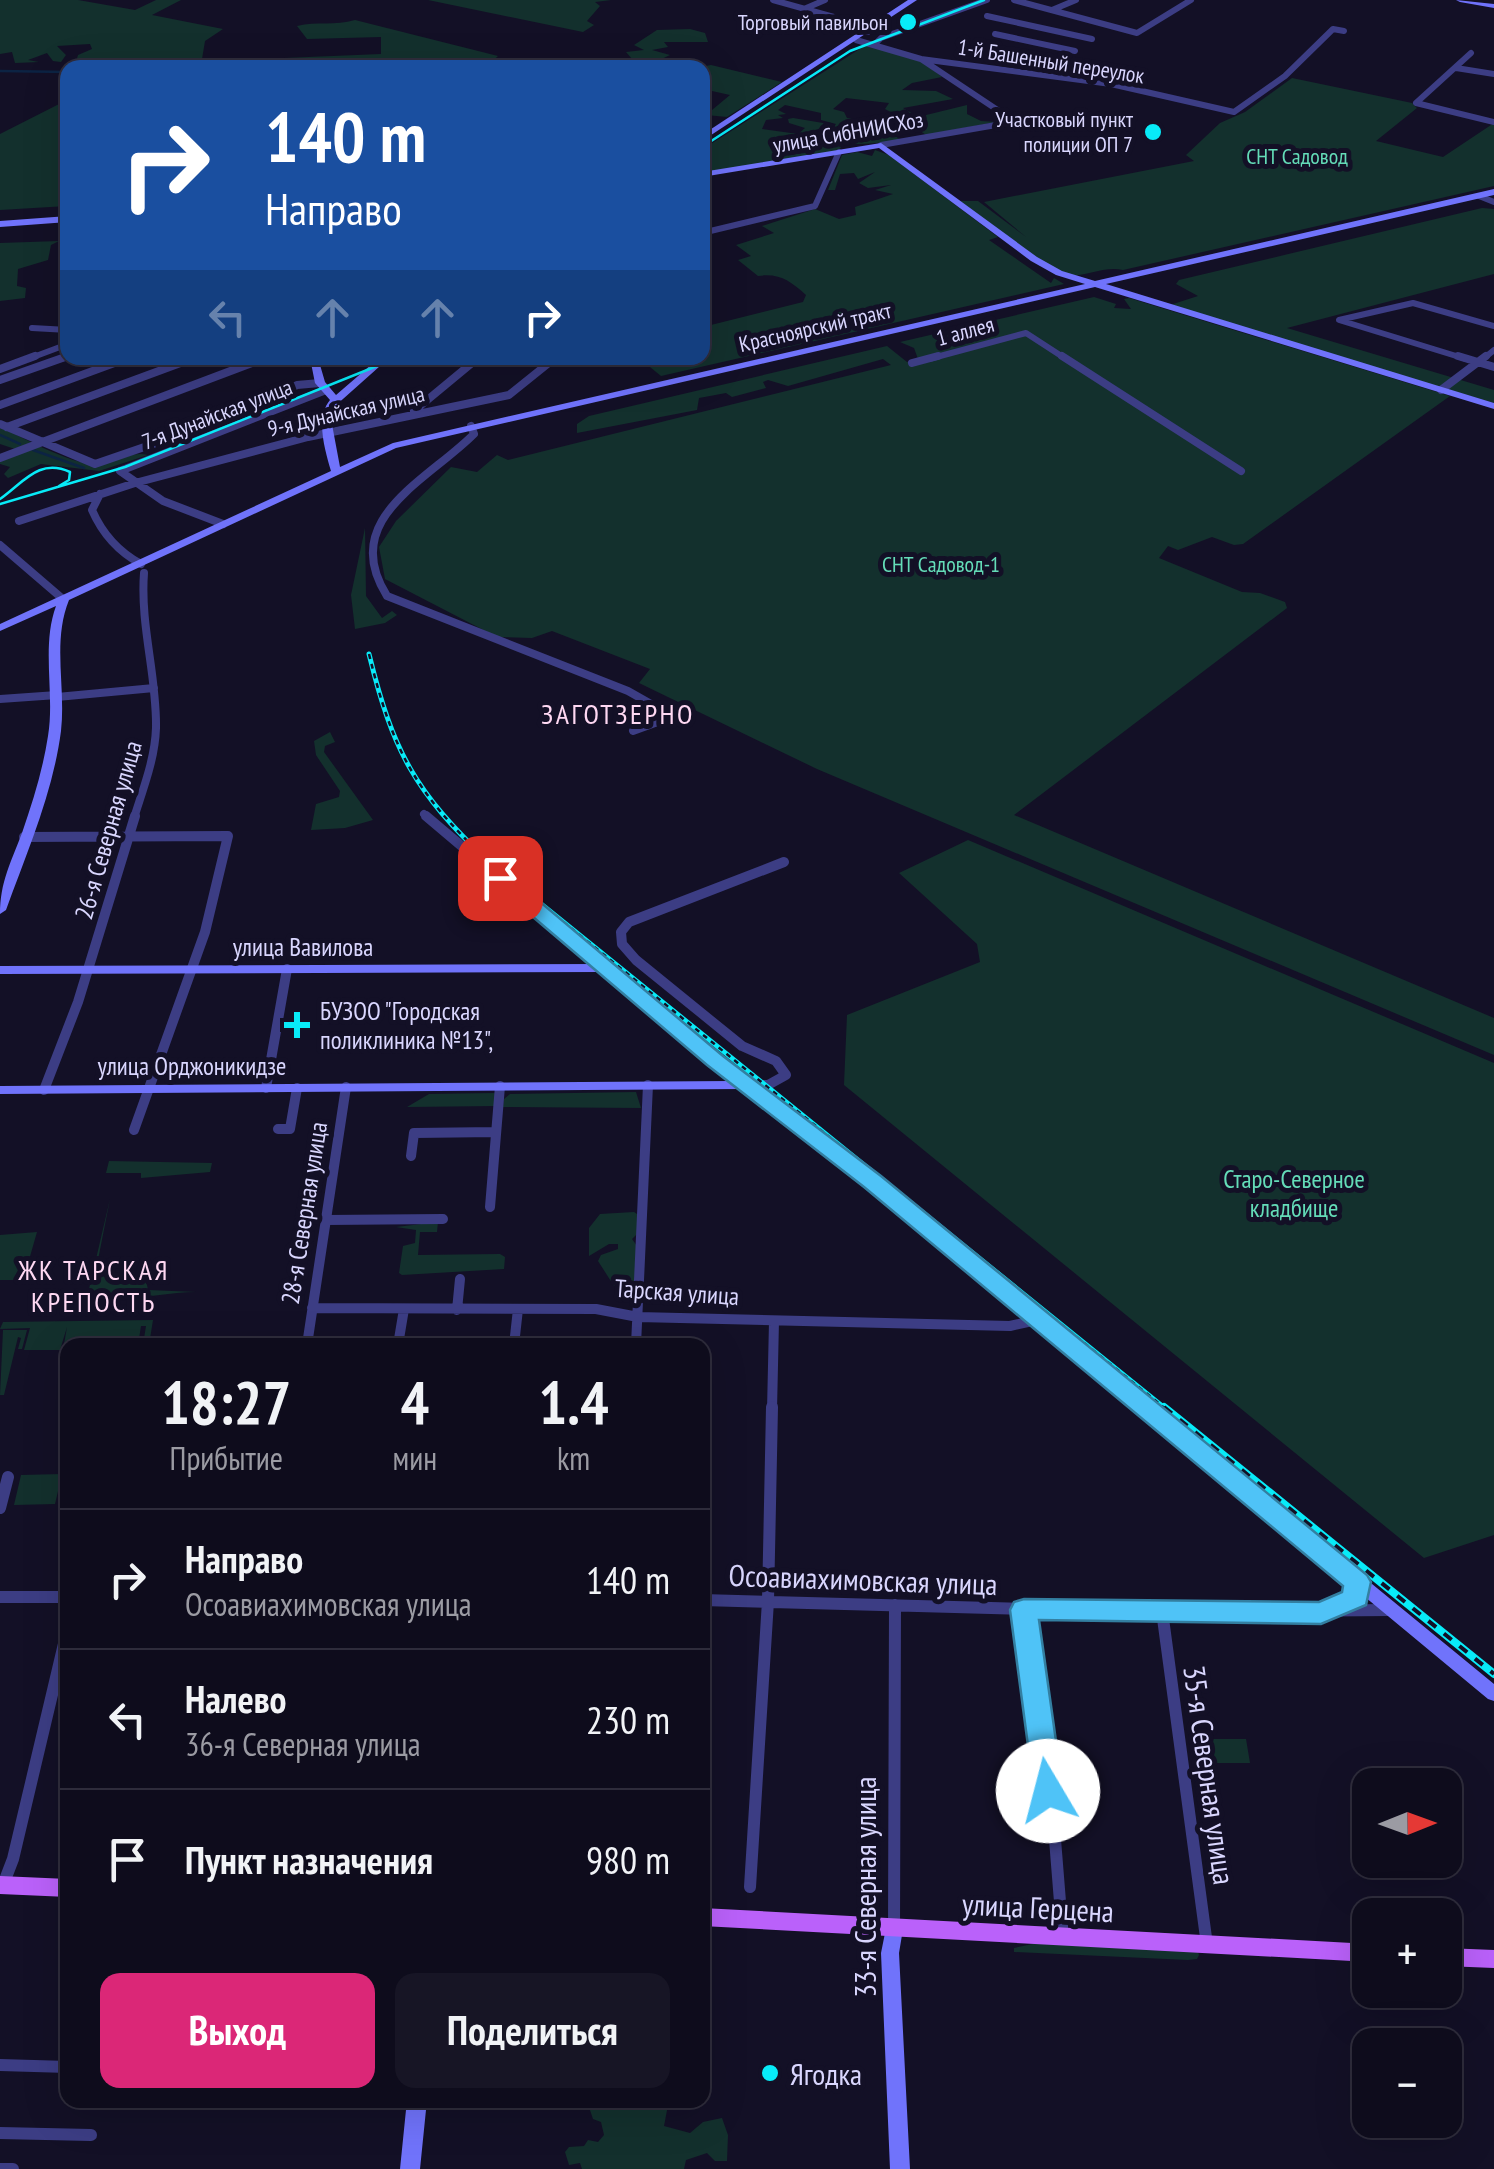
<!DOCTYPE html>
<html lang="ru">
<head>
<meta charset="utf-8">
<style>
	:root { --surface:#0e0c1c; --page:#171525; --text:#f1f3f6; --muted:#9b9ba3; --line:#2e2c3b; --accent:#db2777 }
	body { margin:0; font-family:"PT Sans Narrow",sans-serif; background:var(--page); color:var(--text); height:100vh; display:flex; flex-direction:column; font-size:38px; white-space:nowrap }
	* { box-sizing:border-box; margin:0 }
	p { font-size:32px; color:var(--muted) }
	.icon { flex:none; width:55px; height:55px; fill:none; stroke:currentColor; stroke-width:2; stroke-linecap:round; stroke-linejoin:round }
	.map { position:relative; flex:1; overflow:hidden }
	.details { position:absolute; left:60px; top:1338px; width:650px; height:770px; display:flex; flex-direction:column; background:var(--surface); border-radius:20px; box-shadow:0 10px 40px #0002,0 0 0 2px var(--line) }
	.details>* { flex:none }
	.guide { position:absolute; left:60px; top:60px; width:650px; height:305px; border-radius:20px; box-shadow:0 10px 40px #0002,0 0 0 2px var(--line); background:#1a4fa0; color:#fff; overflow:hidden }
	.needle { width:65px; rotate:89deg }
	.controls { position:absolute; left:1352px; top:1768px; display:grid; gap:20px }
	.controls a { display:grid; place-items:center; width:110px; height:110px; border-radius:20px; background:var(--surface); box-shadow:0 10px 40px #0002,0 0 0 2px var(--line); font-size:50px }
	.pin { position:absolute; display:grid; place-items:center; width:85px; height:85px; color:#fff; margin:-42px; border-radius:20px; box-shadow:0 5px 15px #0006 }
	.me { position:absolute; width:110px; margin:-55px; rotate:352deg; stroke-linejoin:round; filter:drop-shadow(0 0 8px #0008) }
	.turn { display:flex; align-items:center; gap:35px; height:210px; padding:0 40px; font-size:45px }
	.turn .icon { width:130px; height:130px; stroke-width:2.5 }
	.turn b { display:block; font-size:70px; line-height:85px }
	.lanes { display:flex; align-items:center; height:95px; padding:0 40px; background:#0003; justify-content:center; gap:50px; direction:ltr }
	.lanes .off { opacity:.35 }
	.eta { display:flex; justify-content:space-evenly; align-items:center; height:170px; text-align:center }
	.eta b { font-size:60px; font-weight:700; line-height:70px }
	.primary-button { display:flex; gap:20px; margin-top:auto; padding:20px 40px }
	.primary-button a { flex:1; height:115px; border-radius:20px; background:var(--accent); color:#fff; font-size:40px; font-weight:700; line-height:115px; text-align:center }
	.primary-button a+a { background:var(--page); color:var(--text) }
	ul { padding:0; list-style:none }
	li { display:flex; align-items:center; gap:30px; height:140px; padding:0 40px; border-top:2px solid var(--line) }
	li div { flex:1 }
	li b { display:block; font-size:38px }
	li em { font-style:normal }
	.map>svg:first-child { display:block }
	.green { fill:#13302d; fill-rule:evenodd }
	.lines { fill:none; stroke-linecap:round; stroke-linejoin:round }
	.stream { stroke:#0c2343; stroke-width:2.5 }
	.street-far3 { stroke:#3c3d84; stroke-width:6 }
	.street-far2 { stroke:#3c3d84; stroke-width:8 }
	.street-far1 { stroke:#3c3d84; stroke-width:10 }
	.street { stroke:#3c3d84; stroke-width:12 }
	.secondary { fill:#7073fb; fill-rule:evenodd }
	.primary { fill:#ba61fa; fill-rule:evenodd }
	.tram { stroke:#08ebf8; stroke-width:2.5 }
	.rail-far1-casing { stroke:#08ebf8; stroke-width:5 }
	.rail-casing { stroke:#08ebf8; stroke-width:8 }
	.rail-far1 { stroke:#131026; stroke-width:2.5; stroke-dasharray:5; stroke-linecap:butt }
	.rail { stroke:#131026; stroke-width:4; stroke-dasharray:10; stroke-linecap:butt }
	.route { fill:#4fc3f7; stroke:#337fa1; stroke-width:2.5 }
	.poi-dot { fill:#08ebf8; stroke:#131026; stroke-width:4 }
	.labels { text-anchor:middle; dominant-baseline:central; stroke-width:10; stroke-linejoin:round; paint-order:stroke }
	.far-poi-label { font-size:22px; fill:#d9d6fe; stroke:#131026; text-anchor:end }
	.far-street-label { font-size:22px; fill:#d9d6fe; stroke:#131026 }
	.far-park-label { font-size:22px; fill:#64dcb8; stroke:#131026 }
	.street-label { font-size:25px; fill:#d9d6fe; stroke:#131026 }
	.poi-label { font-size:25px; fill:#d9d6fe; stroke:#131026; text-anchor:start }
	.park-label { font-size:25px; fill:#64dcb8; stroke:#131026 }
	.neighbourhood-label { font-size:28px; letter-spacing:2.5px; fill:#fed8f2; stroke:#131026 }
	.near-street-label { font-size:30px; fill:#d9d6fe; stroke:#131026 }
	.near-poi-label { font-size:30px; fill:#d9d6fe; stroke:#131026; text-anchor:start }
</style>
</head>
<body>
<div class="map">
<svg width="1494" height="2169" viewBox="0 0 1494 2169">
	<rect width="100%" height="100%" fill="#131026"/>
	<path class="green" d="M0,0H78L135,10L156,0H181L152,15L223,29L205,41L202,59L211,61L381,54V37L307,39L297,26C317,21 335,26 355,20L498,56L485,68L415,67L380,58L211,68H80L66,64L76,62L78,55L92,49L90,44L57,46L66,55L61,62L53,61L47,53L28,60L39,62L15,63L12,52L0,54Z
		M428,0H611L595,2L600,6L587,21L594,25L583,32Z
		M690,29L705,33L708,42H664L668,47L652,50L670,55L647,66L652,67H605L632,59L626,52L644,50L634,45L657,30Z
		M866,45L923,61L942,77L912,83L902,90L936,91L953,99L903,108L915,115H904V119L885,109L889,103L846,98L833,109L844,112L847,118L883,125L900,140C876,144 855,145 832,143L841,147L838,151L703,173V149ZM785,105L821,113V120L836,124L827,136L811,131L826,127L823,123L793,118L788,119L789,123L805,128L798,134L762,129L766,120L783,118L778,115L786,114L778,110Z
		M711,65L782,82L727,117L706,115L730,95L703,89L701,67Z
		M1292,78L1412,103L1417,108L1376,141L1443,157L1494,123V186L1123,270C1106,266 1085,276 1071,276C1051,275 979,216 960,201H978L1026,237L984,202L1194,161L1186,155L1220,123L1245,112Z
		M67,100L62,109L67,111V206L0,210V134Z
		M967,105V114L981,121L996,122L926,135L908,122H920L914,118Z
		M875,150L889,155L998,237L989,240L1051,283L1054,278L1064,284L661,376L639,358H702L703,341L710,339L703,327L803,302L806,295C790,281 780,273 758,276L738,260L751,256L736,245L774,233L762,226L815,209L839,219L856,215L855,207L893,194L875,190L891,185L868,188L859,183L875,172L858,179L854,173L840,174L835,190H828L842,155L857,152L872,156Z
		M1482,208L1494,209V274L1287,328L1494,390V403L1167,306L1198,296L1176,284L1179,280Z
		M59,241L51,245L48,260L18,269L17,286L26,288L25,298L0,301V243Z
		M1094,297L1116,304L1114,308L1131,309L1124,299L1129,298L1450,396L1243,544L1234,545L1212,537L1178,550L1168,546L1159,558L1242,592L1260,593L1285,602L1287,608L1014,815L1494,1018V1055L817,769L639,683L650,669L552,631L532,638L497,637L385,579L379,547L396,521L451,467L477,472L497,455L508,460L891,365L883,359L788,386L768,380L763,382L766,388L732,397L726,393L699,398L697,410L577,433V424L589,416L887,346L907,362L918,359L914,348L900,342Z
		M0,427C20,436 65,461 87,463C107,466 128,450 148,455L99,471L41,464L8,478L4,474L10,467L0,464V459L18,450L0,444Z
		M365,528L366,596L382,618L392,611L397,615L385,623L355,629L351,595Z
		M330,732L335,742L325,746L324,752L373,820L345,828L311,830L316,804L339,797L340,791L316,755L314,741Z
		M968,840L1494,1063V1535L1424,1558L844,1085L847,1015L980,962L977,944L899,873Z
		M636,1092L641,1108L503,1107L504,1099L510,1094Z
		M497,1093L496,1106L407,1107L429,1094Z
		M109,1161L212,1163L210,1172L141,1178V1173H106Z
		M110,1199L95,1275H145L148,1290L196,1292C169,1292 150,1298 124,1298L119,1293L80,1297V1293L89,1289Z
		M634,1212L640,1216L638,1233L632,1239L637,1246L634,1287L614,1286L598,1261L601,1255L618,1249V1244H609L589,1256V1228L600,1214Z
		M438,1222L437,1232H420L418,1255L500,1254L505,1257L504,1269L402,1275L399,1273L403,1246L415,1243L416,1230L396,1227Z
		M37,1232L27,1267L20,1268L17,1280H0V1235Z
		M153,1320L149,1345H143L146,1326H141L138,1345H68L67,1350H63L67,1327L60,1350H24L30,1328L0,1329L3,1322Z
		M3,1330H27L22,1349H18L21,1338L18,1337L4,1395H0Z
		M62,1474L55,1504L14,1505L21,1475Z
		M1201,1739H1246L1250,1763H1204Z
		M1037,1943L1198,1952L1199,1955L1197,1959L1188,1960L1014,1952V1948Z
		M596,2100H669L664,2126L690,2133L703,2122L722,2118L728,2135L727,2161H715L707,2153L686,2160L684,2169H582L580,2163L569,2165L565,2152L569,2147L584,2146L588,2140L598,2142L604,2135L601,2122L593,2119L590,2110Z"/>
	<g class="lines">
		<path class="stream" d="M0,71L68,72
			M0,435L20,444
			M33,450L84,468"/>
		<path class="street-far3" d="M773,0L841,19L838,26L868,32
			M1014,0L1137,33L1191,0
			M804,9L825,0
			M1052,10L1076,0
			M987,16L1092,39
			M995,34L1075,51
			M856,40L921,59L1002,113V120L996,125L881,145
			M874,45L881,38L987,0
			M978,45L1056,62
			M1471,53L1416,103L1494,122
			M921,59L1111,84L1234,112L1285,76L1333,29L1344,31
			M1456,68L1494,74
			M1479,196L1494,202
			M702,233L815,206L839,152
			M32,328L68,330
			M28,359L68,344
			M61,359L68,356
			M929,359L1026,333L1066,359
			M1466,359L1339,320L1413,303L1494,326
			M1483,359L1494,350"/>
		<path class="street-far2" d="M1062,356L1241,471
			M1458,356L1494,367
			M912,363L938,356
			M0,369L35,356
			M0,380L68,356
			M1441,390L1486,356
			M0,405L128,358
			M414,411L478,358
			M0,424L95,464L249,411L297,385L320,383
			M471,426L474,434C427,481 338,519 387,596L628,691L665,712L666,719L633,731
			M7,427L194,358
			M0,458L265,358
			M100,494L92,510C102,533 119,552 141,564
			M19,521L135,483L308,437L509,395L555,358
			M223,524L163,501L120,471L326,390
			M0,545L64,600
			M57,697L154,688
			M0,699L57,695
			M424,814L429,818
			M134,818C143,789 155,759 156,728C157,676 140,626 144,573"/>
		<path class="street-far1" d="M426,816L606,968
			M24,837L228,836L205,932L134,1130
			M745,1085H768L786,1075L776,1061L742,1046L636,960L622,944L621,932L629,922L784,862
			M266,1088L287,969
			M44,1090L78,1002L135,816
			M278,1129H290L297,1088
			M411,1156L414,1133L496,1132
			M490,1207L500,1086
			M326,1220L443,1219
			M312,1308L596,1309L638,1317L1010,1326L1037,1320
			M457,1310L460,1279
			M307,1345L346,1087
			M398,1345L404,1309
			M514,1345L518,1309
			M636,1345L648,1085
			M772,1410L774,1321"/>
		<path class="street" d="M0,1508L8,1477
			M0,1597H68
			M702,1600L1133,1612L1391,1610
			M1024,1609L1054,1827L1063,1939
			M1337,1609L1356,1598L1357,1582
			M1162,1611L1207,1945
			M3,1885L13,1859L68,1627
			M750,1887L768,1601L772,1407
			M894,1929L895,1605
			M0,2065L68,2067
			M0,2133L91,2135
			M0,2169H13"/>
		<path class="secondary" d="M908,0H917L702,141V135Z
			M1456,0L1494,4V8L1460,2Z
			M881,143L1037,257L1062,271L1095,281L1494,189V195L1106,284L1494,403V409L1095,287L396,448L69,600C52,642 66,687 61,731C53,793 27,852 6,910L0,914C0,882 11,862 22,833C33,801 43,769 48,736C55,694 41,647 56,606L0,631V624L331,471C325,450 315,418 330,400L315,383L310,358H318L325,382L336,395L379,358H389L334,407L331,419L340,467L393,443L1085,284L1056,275L1031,261L879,148L702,177V172Z
			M68,216V222L0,227V221Z
			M606,964L611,965L750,1082L877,1178L1494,1684V1701L1488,1699L867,1184L742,1089L0,1094V1086L731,1081L603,972L0,974V966Z
			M894,1921L901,1923L903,1929L899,1953L910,2169H890L881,1953L887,1923Z
			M407,2100H427L420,2169H400Z"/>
		<path class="primary" d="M0,1876L68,1879V1897L0,1894Z
			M702,1908L1370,1944V1962L702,1926Z
			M1445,1948L1494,1950V1968L1445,1966Z"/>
		<path class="tram" d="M702,147L850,51L984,0
			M0,499C24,482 39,458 70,472L69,480L59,486
			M0,504L125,467L397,358"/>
		<g class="rail-far1-casing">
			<path id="rail-far1" d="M369,654C393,752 415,792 488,861L1167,1410"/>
		</g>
		<g class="rail-casing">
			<path id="rail" d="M1164,1407L1494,1674"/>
		</g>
		<use href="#rail-far1" class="rail-far1"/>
		<use href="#rail" class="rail"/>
	</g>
	<path class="route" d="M500,872L507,874L723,1056L881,1176L1367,1575L1371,1582L1366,1605L1321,1624L1039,1620L1063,1791L1059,1799L1048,1803L1038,1799L1034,1791L1010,1610L1014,1602L1024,1599L1319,1602L1342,1592L1343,1586L864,1187L707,1065L493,883L490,878Z"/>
	<g class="poi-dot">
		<circle cx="908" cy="22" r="10"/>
		<circle cx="1153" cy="132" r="10"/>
		<path d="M292 1010h10v10h10v10h-10v10h-10v-10h-10v-10h10z"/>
		<circle cx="770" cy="2073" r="10"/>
	</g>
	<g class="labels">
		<g class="far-poi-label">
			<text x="888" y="22">Торговый павильон</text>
			<text x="1133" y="119">Участковый пункт<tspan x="1133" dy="25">полиции ОП 7</tspan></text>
		</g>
		<g class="far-street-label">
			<text transform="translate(1051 61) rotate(9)">1-й Башенный переулок</text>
			<text transform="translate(848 132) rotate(-10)">улица СибНИИСХоз</text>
			<text transform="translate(815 327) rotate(-13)">Красноярский тракт</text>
			<text transform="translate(965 331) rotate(-15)">1 аллея</text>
			<text transform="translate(346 411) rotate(-13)">9-я Дунайская улица</text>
			<text transform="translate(217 414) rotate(-21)">7-я Дунайская улица</text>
		</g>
		<g class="far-park-label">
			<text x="1297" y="156">СНТ Садовод</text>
			<text x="941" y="564">СНТ Садовод-1</text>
		</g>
		<g class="street-label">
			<text transform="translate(108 830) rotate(-74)">26-я Северная улица</text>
			<text x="303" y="947">улица Вавилова</text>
			<text x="192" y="1066">улица Орджоникидзе</text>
			<text transform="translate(304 1213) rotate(-81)">28-я Северная улица</text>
			<text transform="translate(677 1292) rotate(4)">Тарская улица</text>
		</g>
		<g class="poi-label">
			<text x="320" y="1011">БУЗОО "Городская<tspan x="320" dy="29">поликлиника №13",</tspan></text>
		</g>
		<g class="park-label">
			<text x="1294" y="1179">Старо-Северное<tspan x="1294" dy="29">кладбище</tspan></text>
		</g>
		<g class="neighbourhood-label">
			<text x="618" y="713">ЗАГОТЗЕРНО</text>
			<text x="94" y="1269">ЖК ТАРСКАЯ<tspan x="94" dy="32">КРЕПОСТЬ</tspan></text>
		</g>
		<g class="near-street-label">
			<text transform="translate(863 1579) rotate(2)">Осоавиахимовская улица</text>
			<text transform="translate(1210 1775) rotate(82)">35-я Северная улица</text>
			<text transform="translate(864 1887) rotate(-90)">33-я Северная улица</text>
			<text transform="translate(1038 1907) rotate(3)">улица Герцена</text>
		</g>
		<g class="near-poi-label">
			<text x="790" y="2073">Ягодка</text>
		</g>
	</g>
</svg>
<div class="controls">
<a><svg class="needle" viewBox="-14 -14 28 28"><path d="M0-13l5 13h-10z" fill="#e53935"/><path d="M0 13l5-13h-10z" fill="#9b9ba3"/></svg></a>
<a>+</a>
<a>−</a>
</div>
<div class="pin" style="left:500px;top:878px;background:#d93025"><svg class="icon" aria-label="arrive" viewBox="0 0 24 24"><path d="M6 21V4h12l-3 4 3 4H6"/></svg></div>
<svg class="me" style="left:1048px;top:1791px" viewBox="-20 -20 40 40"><circle r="19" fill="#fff"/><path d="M0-13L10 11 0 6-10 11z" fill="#4fc3f7"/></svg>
<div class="guide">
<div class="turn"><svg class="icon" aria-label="right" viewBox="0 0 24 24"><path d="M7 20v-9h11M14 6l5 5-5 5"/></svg><div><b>140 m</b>Направо</div></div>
<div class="lanes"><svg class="icon off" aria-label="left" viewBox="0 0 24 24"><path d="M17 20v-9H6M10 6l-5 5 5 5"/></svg><svg class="icon off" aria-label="ahead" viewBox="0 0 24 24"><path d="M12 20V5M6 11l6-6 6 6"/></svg><svg class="icon off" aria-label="ahead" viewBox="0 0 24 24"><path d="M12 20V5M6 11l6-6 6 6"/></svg><svg class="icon" aria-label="right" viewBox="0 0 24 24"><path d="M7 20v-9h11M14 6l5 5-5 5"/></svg></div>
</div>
<section class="details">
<div class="eta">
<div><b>18:27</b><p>Прибытие</p></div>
<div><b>4</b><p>мин</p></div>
<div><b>1.4</b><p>km</p></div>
</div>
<ul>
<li><svg class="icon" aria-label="right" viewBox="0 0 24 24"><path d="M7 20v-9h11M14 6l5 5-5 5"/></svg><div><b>Направо</b><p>Осоавиахимовская улица</p></div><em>140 m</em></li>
<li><svg class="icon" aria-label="left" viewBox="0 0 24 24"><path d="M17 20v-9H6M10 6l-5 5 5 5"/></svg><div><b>Налево</b><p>36-я Северная улица</p></div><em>230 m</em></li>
<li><svg class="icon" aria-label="arrive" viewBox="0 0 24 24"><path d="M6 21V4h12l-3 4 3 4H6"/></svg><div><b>Пункт назначения</b></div><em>980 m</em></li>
</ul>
<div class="primary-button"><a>Выход</a><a>Поделиться</a></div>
</section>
</div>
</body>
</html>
